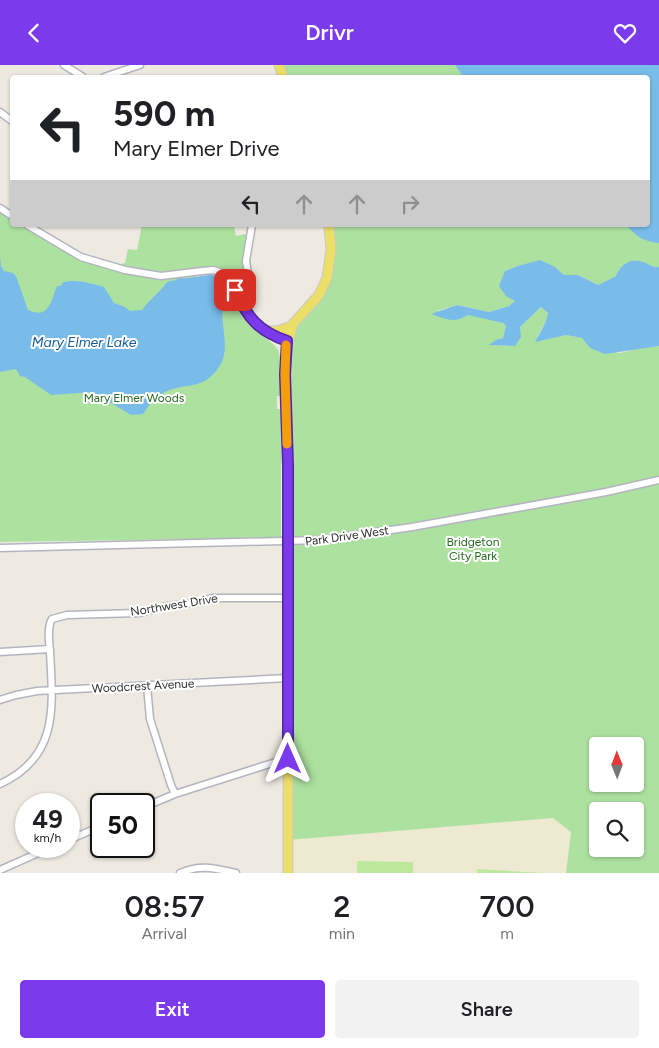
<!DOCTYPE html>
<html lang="en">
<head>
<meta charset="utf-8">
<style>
	:root { --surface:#fff; --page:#f2f2f2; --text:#202124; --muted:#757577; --accent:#7c3aed }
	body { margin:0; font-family:Figtree,sans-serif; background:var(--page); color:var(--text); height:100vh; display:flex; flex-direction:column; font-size:19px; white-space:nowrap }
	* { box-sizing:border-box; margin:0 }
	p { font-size:16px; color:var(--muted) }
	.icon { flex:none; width:28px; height:28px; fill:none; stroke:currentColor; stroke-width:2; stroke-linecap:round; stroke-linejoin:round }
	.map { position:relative; height:808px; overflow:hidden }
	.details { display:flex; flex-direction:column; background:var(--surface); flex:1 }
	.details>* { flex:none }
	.top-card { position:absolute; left:10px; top:10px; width:640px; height:152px; border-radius:5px; box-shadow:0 1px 4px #0004; background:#fff; color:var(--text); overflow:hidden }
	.needle { width:32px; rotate:359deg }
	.buttons { position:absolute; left:589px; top:672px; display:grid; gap:10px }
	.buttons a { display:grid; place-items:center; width:55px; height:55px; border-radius:5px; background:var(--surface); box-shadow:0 1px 4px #0004; font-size:25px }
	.speed { position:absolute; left:15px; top:728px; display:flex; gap:10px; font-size:25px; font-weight:700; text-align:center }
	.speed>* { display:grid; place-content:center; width:65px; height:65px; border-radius:50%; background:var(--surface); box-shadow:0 1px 4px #0004; line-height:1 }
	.speed small { font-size:12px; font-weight:400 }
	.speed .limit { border:2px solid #111; border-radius:8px; background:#fff; color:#111 }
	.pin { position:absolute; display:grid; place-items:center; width:42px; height:42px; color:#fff; margin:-21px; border-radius:10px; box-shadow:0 2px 8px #0006 }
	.me { position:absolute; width:55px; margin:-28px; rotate:0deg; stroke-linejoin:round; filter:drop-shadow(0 0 4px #0008) }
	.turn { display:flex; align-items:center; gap:18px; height:105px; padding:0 20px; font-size:22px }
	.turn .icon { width:65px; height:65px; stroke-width:2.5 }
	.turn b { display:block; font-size:35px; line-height:42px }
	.lanes { display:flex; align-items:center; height:48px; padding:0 20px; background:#0003; justify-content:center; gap:25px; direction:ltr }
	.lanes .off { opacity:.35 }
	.eta { display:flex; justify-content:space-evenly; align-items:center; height:85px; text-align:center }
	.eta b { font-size:30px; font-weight:600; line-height:35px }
	.cta { display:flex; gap:10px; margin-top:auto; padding:10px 20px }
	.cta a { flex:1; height:58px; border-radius:5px; background:var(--accent); color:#fff; font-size:20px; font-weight:600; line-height:58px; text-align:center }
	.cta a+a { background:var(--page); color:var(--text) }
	header { display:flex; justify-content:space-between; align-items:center; height:65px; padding:0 20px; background:var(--accent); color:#fff; font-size:22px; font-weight:600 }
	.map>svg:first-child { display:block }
	.education { fill:#eee9d1 }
	.green { fill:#ade1a0; fill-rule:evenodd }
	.pitch { fill:#bde89c }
	.water { fill:#79bcea }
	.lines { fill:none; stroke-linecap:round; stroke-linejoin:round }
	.minor-casing { stroke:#b4b4c0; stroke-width:9 }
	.major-casing { stroke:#c8c8c8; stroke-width:11 }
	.minor { stroke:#fff; stroke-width:6 }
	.major { stroke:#ecdf68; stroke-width:9 }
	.route-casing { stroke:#51269a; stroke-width:12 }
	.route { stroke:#7c3aed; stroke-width:9 }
	.slow { stroke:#f59e0b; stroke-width:9 }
	.labels { text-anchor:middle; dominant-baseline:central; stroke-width:4; stroke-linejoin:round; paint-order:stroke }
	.park-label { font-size:12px; fill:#23691e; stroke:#fff }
	.street-label { font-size:12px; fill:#2d2d2d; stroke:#fff }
	.water-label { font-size:14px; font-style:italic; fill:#13599b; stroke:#fff }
</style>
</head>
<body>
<header><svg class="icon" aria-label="back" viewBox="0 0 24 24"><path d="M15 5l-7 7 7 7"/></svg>Drivr<svg class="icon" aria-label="heart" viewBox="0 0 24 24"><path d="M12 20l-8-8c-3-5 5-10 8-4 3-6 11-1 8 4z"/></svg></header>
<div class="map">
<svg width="659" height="808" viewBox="0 0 659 808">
	<rect width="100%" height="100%" fill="#eeeae1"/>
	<path class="education" d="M553,753L571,767L566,808H288V775Z"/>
	<path class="green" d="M283,0H455L463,12H287Z
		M0,143L12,151V160C34,160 36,169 54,178C74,189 98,194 120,199L125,198L128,184L137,185L142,160H234L236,171L251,168L240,221C234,218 233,214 229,209C216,196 207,203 196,212L217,213L222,216L247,256L258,267L273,279L278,285L281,296L282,331H277V344H281V473L0,477Z
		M333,160H628V162C637,172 646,177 659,178V202L655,203L645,198L619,204L616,211L598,220L578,210H564L555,202L518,201L505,206L515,236L509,241L489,247L457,240L437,246L463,253L468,249L503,258L506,261L503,273L490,280L515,281L520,262L541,242L548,248C546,259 539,266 536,276L566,270L582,273L590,283L620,288L640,283L659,281V808H566L571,767L553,753L288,775L290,284C292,276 293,268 297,262C305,251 316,244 323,232C336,211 333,184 333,160ZM598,681H635V719H598ZM598,746H635V784H598Z"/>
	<path class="pitch" d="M357,796L413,797V808H357Z
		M477,804L543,808H477Z"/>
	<path class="water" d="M455,0H659V178C646,177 636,172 628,162V160H648V12H463Z
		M0,192L1,201L4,206L13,208L16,211L28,245C49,255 51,236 57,221H61L62,218C74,213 92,219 104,222L114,238L125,242L130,246L142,245C149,235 160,227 167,217L176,215L178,213C202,216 223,195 227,234C214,250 234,280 219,302C203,326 186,317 165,327C155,332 148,341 143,349L131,350L93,327L51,330L25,312L20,311L16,304L0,307Z
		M540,195L555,202L564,210H578L598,220L616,211C620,200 630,193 643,197C649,199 653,203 659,202V281L605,289L590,283L582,273L566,270L535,277C540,267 546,259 548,248L541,242L520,262L521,272L515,281L489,280L496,275L503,273L506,261L503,258L468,250C454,259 446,254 431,249L457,240L489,247L509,241L515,236L506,231L499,221L505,206L518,201Z"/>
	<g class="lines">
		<g class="minor-casing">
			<path id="minor" d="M64,0L83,12
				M104,12L140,0
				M0,47L12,56
				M0,143L12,151
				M27,160L81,192L125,205L161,211L202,206L213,205L220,207L230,216L247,248L258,262L271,270L287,276
				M248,209L246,196L252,160
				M0,483L321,475L412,462L606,427L659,415
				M0,587L50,584
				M147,621L150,654L171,720L175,729
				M0,635L16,630L37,626L288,613
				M0,719C59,692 53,642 50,587C49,577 47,562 52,554L67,550L138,548L168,541L202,537L212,533H287
				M144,742L175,729L279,696L288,694
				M69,775L101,761
				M0,805L54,781
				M180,808C200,799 215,803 236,808"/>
		</g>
		<g class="major-casing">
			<path id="major" d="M279,0L283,12
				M265,266H277L292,261
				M288,808V401L286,284L293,259L319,230L327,213L331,185L329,160"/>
		</g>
		<use href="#minor" class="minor"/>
		<use href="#major" class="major"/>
	</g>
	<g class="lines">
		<g class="route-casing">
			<path id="route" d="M235,225C247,252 258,266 287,276L285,309L288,401V694"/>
		</g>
		<use href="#route" class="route"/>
		<path class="slow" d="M286,280L285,309L287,379"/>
	</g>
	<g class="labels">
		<g class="park-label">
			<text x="134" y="333">Mary Elmer Woods</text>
			<text x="473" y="477">Bridgeton<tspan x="473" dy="14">City Park</tspan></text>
		</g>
		<g class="street-label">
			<text transform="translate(347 471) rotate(-8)">Park Drive West</text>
			<text transform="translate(174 540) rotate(-9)">Northwest Drive</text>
			<text transform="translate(143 621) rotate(-3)">Woodcrest Avenue</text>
		</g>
		<g class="water-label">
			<text x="84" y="277">Mary Elmer Lake</text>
		</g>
	</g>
</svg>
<div class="buttons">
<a><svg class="needle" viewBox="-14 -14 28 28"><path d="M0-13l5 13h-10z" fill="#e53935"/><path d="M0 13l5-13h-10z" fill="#757577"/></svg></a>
<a><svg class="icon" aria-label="search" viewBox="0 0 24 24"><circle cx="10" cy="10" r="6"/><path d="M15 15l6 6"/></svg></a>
</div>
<div class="speed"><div>49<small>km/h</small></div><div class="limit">50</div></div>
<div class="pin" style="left:235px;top:225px;background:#d93025"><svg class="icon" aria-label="arrive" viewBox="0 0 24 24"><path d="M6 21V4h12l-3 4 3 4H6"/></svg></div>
<svg class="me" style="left:288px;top:694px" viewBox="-20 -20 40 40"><path d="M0-17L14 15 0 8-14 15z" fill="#7c3aed" stroke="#fff" stroke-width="4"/></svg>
<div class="top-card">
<div class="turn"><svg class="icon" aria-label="left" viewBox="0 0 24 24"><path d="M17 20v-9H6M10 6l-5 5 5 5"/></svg><div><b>590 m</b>Mary Elmer Drive</div></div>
<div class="lanes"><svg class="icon" aria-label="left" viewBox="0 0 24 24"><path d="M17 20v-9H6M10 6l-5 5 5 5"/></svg><svg class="icon off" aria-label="ahead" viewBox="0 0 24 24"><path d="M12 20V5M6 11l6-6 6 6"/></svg><svg class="icon off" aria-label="ahead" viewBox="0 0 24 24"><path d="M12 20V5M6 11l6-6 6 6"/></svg><svg class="icon off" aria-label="right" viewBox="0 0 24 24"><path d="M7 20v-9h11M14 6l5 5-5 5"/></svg></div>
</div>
</div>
<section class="details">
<div class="eta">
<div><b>08:57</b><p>Arrival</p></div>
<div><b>2</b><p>min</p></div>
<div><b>700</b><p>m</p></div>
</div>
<div class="cta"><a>Exit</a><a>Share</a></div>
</section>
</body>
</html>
